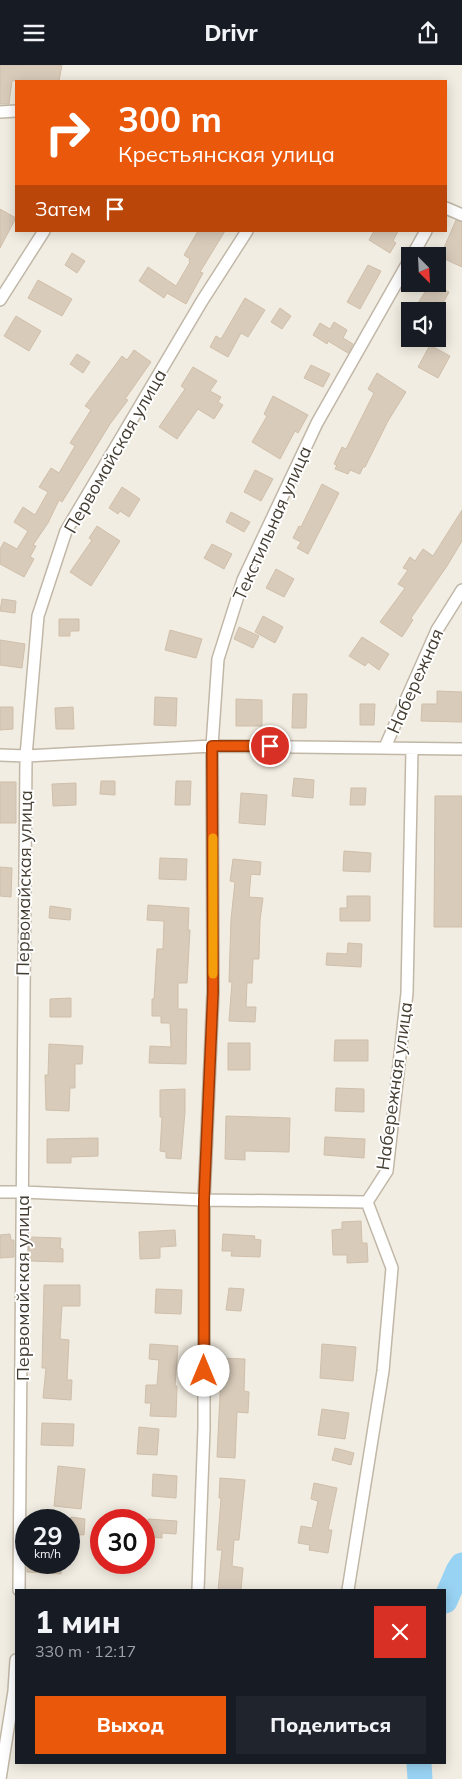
<!DOCTYPE html>
<html lang="ru">
<head>
<meta charset="utf-8">
<style>
	:root { --surface:#171b24; --page:#20242c; --text:#f1f3f6; --muted:#9ea1a6; --accent:#ea580c }
	body { margin:0; font-family:Mulish,sans-serif; background:var(--page); color:var(--text); height:100vh; display:flex; flex-direction:column; font-size:19px; white-space:nowrap }
	* { box-sizing:border-box; margin:0 }
	p { font-size:16px; color:var(--muted) }
	.icon { flex:none; width:28px; height:28px; fill:none; stroke:currentColor; stroke-width:2; stroke-linecap:round; stroke-linejoin:round }
	.map { position:relative; flex:1; overflow:hidden }
	.side { position:absolute; left:15px; top:1524px; width:431px; height:175px; display:flex; flex-direction:column; background:var(--surface); border-radius:0px; box-shadow:0 2px 12px #0003 }
	.side>* { flex:none }
	.top-card { position:absolute; left:15px; top:15px; width:432px; height:152px; border-radius:0px; box-shadow:0 2px 12px #0003; background:#ea580c; color:#fff; overflow:hidden }
	.needle { width:32px; rotate:156deg }
	.buttons { position:absolute; left:401px; top:182px; display:grid; gap:10px }
	.buttons a { display:grid; place-items:center; width:45px; height:45px; border-radius:0px; background:var(--surface); box-shadow:0 2px 12px #0003; font-size:25px }
	.speed { position:absolute; left:15px; top:1444px; display:flex; gap:10px; font-size:25px; font-weight:700; text-align:center }
	.speed>* { display:grid; place-content:center; width:65px; height:65px; border-radius:50%; background:var(--surface); box-shadow:0 2px 12px #0003; line-height:1 }
	.speed small { font-size:12px; font-weight:400 }
	.speed .limit { border:8px solid #d22; background:#fff; color:#111 }
	.pin { position:absolute; display:grid; place-items:center; width:42px; height:42px; color:#fff; margin:-21px; border:2px solid #fff; border-radius:50%; box-shadow:0 1px 5px #0007 }
	.me { position:absolute; width:55px; margin:-28px; rotate:0deg; stroke-linejoin:round; filter:drop-shadow(0 0 4px #0008) }
	.turn { display:flex; align-items:center; gap:18px; height:105px; padding:0 20px; font-size:22px }
	.turn .icon { width:65px; height:65px; stroke-width:2.5 }
	.turn b { display:block; font-size:35px; line-height:42px }
	.then { display:flex; align-items:center; height:48px; padding:0 20px; background:#0003; gap:10px; font-size:19px }
	.round { display:grid; place-items:center; flex:none; width:52px; height:52px; border-radius:0px; background:var(--page) }
	.headline { display:flex; align-items:center; justify-content:space-between; height:85px; padding:0 20px }
	h1 { font-size:30px; font-weight:800; line-height:38px }
	.button { display:flex; gap:10px; margin-top:auto; padding:10px 20px }
	.button a { flex:1; height:58px; border-radius:0px; background:var(--accent); color:#fff; font-size:20px; font-weight:800; line-height:58px; text-align:center }
	.button a+a { background:var(--page); color:var(--text) }
	header { display:flex; justify-content:space-between; align-items:center; height:65px; padding:0 20px; background:var(--surface); font-size:22px; font-weight:800 }
	.map>svg:first-child { display:block }
	.lines { fill:none; stroke-linecap:round; stroke-linejoin:round }
	.river { stroke:#99d3f4; stroke-width:25 }
	.building { fill:#d8cbba; stroke:#d0bfaa }
	.minor-casing { stroke:#c1b7a7; stroke-width:14 }
	.minor { stroke:#fff; stroke-width:11 }
	.route-casing { stroke:#983908; stroke-width:12 }
	.route { stroke:#ea580c; stroke-width:9 }
	.slow { stroke:#f59e0b; stroke-width:9 }
	.labels { text-anchor:middle; dominant-baseline:central; stroke-width:4; stroke-linejoin:round; paint-order:stroke }
	.street-label { font-size:18px; fill:#443d32; stroke:#fff }
</style>
</head>
<body>
<header><svg class="icon" aria-label="menu" viewBox="0 0 24 24"><path d="M4 6h16M4 12h16M4 18h16"/></svg>Drivr<svg class="icon" aria-label="share" viewBox="0 0 24 24"><path d="M12 15V3M7 8l5-5 5 5M5 13v7h14v-7"/></svg></header>
<div class="map">
<svg width="462" height="1714" viewBox="0 0 462 1714">
	<rect width="100%" height="100%" fill="#f2ede2"/>
	<g class="lines">
		<path class="river" d="M445,1536L458,1506L462,1500
			M419,1698L420,1714"/>
	</g>
	<path class="building" d="M0,0H62L59,16H12L9,39H0Z
		M0,144L16,153L0,183Z
		M456,155L462,157V202L440,192Z
		M198,166H225L200,207L203,208L186,239L167,228L164,233L139,216L148,202L176,221L190,197L189,196L190,194L184,190Z
		M374,166H398L393,176L396,178L390,188L369,175Z
		M72,188L85,196L77,208L65,200Z
		M368,200L381,206L360,244L347,237Z
		M38,215L72,234L62,251L28,233Z
		M430,219H434L449,227L438,248V246H434L418,238Z
		M245,233L265,245L248,272L241,268L228,292L210,282L216,271L221,274Z
		M280,243L291,251L282,264L271,257Z
		M16,251L41,266L29,286L4,271Z
		M334,257L347,265L343,273L353,279L348,288L328,276L327,279L313,270L320,258L330,264Z
		M430,280L450,291L438,313L418,302Z
		M134,285L151,297L125,334L128,335L110,359L62,437L59,435L48,458L33,480L36,481L30,492L34,494L24,512L0,499V484L4,477L17,484L28,466L14,457L23,442L35,450L48,427L39,422L51,403L59,408L75,381L70,378L91,345L85,341L122,291L127,295Z
		M77,289L90,297L83,308L70,299Z
		M311,300L330,309L323,322L304,313Z
		M193,302L217,316L210,326L221,332L218,337L223,340L214,354L198,344L177,374L159,362L185,324L181,321Z
		M377,308L406,327L388,356L365,402H363L360,409L350,405L348,409L335,404L337,400L334,399L342,382L346,384L374,328L368,324Z
		M273,331L308,350L298,368L295,366L280,394L252,377L267,351L264,349Z
		M255,405L273,414L261,436L244,427Z
		M322,419L339,428L308,489L297,483L301,477L293,473L299,461L301,462Z
		M122,422L140,434L129,452L120,446L118,449L109,443Z
		M462,445V476L447,501L411,553L413,555L402,572L380,557L405,523L398,519L408,505L403,503L410,492L415,496L423,484L433,491Z
		M231,447L250,457L244,467L226,457Z
		M97,461L120,476L91,521L70,507L92,475L89,473Z
		M212,479L232,489L224,504L204,493Z
		M276,504L294,514L284,532L266,523Z
		M2,534L16,536L15,548L0,546Z
		M263,551L283,562L275,578L255,567Z
		M59,554H79V566H70V571H59Z
		M239,562L259,571L253,583L234,574Z
		M170,565L202,574L196,593L165,585Z
		M362,572L389,589L379,605L368,597L365,601L349,591Z
		M0,575L25,579L22,603L0,600Z
		M437,626L462,627V657L421,656L422,639H437Z
		M293,629H307L306,663H292Z
		M155,632L177,633L176,661L154,660Z
		M236,634L262,635V661H236Z
		M360,639H375L374,660H360Z
		M0,642H13V664L0,665Z
		M73,642L74,664H56L55,643Z
		M294,713L314,715L313,733L292,731Z
		M101,716H115V730L100,729Z
		M176,716H191L190,740H175Z
		M0,717H16V758H0Z
		M76,718V740L53,741L52,719Z
		M351,723H366L365,740H350Z
		M241,728L267,730L265,760L239,758Z
		M435,731H462V862H434Z
		M344,786L371,788L370,807L343,806Z
		M160,793L187,794L186,815L159,814Z
		M233,794L261,797L260,810L251,809L249,832L263,833L260,855L259,894H253L252,918H247L246,942H256L255,957L229,956L232,917H229L231,854L235,817L230,816Z
		M0,802L12,803L11,832L0,831Z
		M347,831H370V856H340V843H347Z
		M148,840L189,843L188,865H190L187,918H178V944H187L186,999L149,998L150,981L171,982L170,958H161V951H152V934H154L157,884H163L164,856L147,855Z
		M50,841L71,844L70,855L49,853Z
		M348,878L362,879L361,902L326,900L327,888L347,889Z
		M71,933V952H50V934Z
		M335,975H368V996H334Z
		M228,978H250V1005H228Z
		M49,979L83,981L82,999H75V1023H70L69,1046L46,1045L45,1010H48Z
		M336,1023L364,1024V1047L335,1046Z
		M185,1024V1047L181,1094L166,1093V1087L160,1086L162,1052H160V1025Z
		M226,1051L290,1053L289,1087L245,1086V1095L225,1094Z
		M325,1072L365,1074L364,1093L324,1090Z
		M98,1073V1091L71,1092V1098H47V1074Z
		M361,1156L362,1178H367L368,1197L347,1198V1190H333L332,1165L342,1164V1157Z
		M175,1165L176,1181L160,1182V1193L140,1194L139,1167Z
		M10,1169L11,1175H14V1192L0,1193V1170Z
		M223,1169L255,1171L254,1174L261,1175L260,1192L231,1191L232,1186H222Z
		M31,1172L61,1173L60,1183L63,1184V1197L29,1196V1174H31Z
		M44,1220H80V1241H62L60,1274L69,1275L67,1315H72L71,1335L43,1333L46,1303H42Z
		M229,1223L244,1224L241,1246L226,1245Z
		M156,1224L182,1225L181,1249L155,1248Z
		M150,1279L178,1281L175,1321H177L176,1352L150,1351L151,1338H145L146,1320H157L159,1295L149,1294Z
		M322,1279L356,1282L353,1316L320,1313Z
		M219,1293L245,1294L244,1326L249,1327L248,1348L237,1347L235,1393L217,1392L221,1309H218Z
		M322,1344L349,1348L345,1374L318,1370Z
		M42,1358L74,1359L73,1381L41,1380Z
		M139,1362L159,1364L157,1390L137,1389Z
		M335,1383L354,1388L351,1400L332,1395Z
		M58,1401L85,1404L81,1444L54,1441Z
		M153,1409L177,1411L176,1433L152,1431Z
		M220,1413L245,1415L239,1475H234L232,1501L243,1503L241,1525H218L222,1485H217L221,1433H219Z
		M314,1418L337,1423L328,1465H332L328,1488L309,1485L310,1480L298,1478L301,1461L312,1463L318,1436L311,1434Z
		M71,1452L85,1454L84,1470L70,1469Z
		M148,1454L177,1456L176,1469L162,1468V1473L147,1472Z
		M27,1498H62L61,1509L27,1507Z"/>
	<g class="lines">
		<g class="minor-casing">
			<path id="minor" d="M0,47L16,46
				M446,143L462,150
				M412,191L426,166
				M0,235L44,166
				M385,682L437,565L462,525
				M0,690L26,691L212,681L462,684
				M0,1127H23L204,1135L367,1137
				M19,1525L26,691L38,551L66,466L202,236L247,166
				M198,1525L204,1363V1135L213,927L212,681L218,594L243,515L317,358L410,194
				M348,1525L383,1306L392,1203L367,1137L387,1106L407,928L412,685
				M0,1714L14,1626L16,1595"/>
		</g>
		<use href="#minor" class="minor"/>
	</g>
	<g class="lines">
		<g class="route-casing">
			<path id="route" d="M204,1306V1135L213,927L212,681H270"/>
		</g>
		<use href="#route" class="route"/>
		<path class="slow" d="M213,773V909"/>
	</g>
	<g class="labels">
		<g class="street-label">
			<text transform="translate(115 386) rotate(-60)">Первомайская улица</text>
			<text transform="translate(272 458) rotate(-66)">Текстильная улица</text>
			<text transform="translate(415 616) rotate(-66)">Набережная</text>
			<text transform="translate(24 818) rotate(-89)">Первомайская улица</text>
			<text transform="translate(394 1021) rotate(-82)">Набережная улица</text>
			<text transform="translate(22 1223) rotate(-90)">Первомайская улица</text>
		</g>
	</g>
</svg>
<div class="buttons">
<a><svg class="needle" viewBox="-14 -14 28 28"><path d="M0-13l5 13h-10z" fill="#e53935"/><path d="M0 13l5-13h-10z" fill="#9ea1a6"/></svg></a>
<a><svg class="icon" aria-label="sound" viewBox="0 0 24 24"><path d="M4 9h4l5-4v14l-5-4H4zM17 9q2 3 0 6"/></svg></a>
</div>
<div class="speed"><div>29<small>km/h</small></div><div class="limit">30</div></div>
<div class="pin" style="left:270px;top:681px;background:#d93025"><svg class="icon" aria-label="arrive" viewBox="0 0 24 24"><path d="M6 21V4h12l-3 4 3 4H6"/></svg></div>
<svg class="me" style="left:204px;top:1306px" viewBox="-20 -20 40 40"><circle r="19" fill="#fff"/><path d="M0-13L10 11 0 6-10 11z" fill="#ea580c"/></svg>
<div class="top-card">
<div class="turn"><svg class="icon" aria-label="right" viewBox="0 0 24 24"><path d="M7 20v-9h11M14 6l5 5-5 5"/></svg><div><b>300 m</b>Крестьянская улица</div></div>
<div class="then">Затем<svg class="icon" aria-label="arrive" viewBox="0 0 24 24"><path d="M6 21V4h12l-3 4 3 4H6"/></svg></div>
</div>
<section class="side">
<div class="headline"><div><h1>1 мин</h1><p>330 m · 12:17</p></div><a class="round" style="background:#d93025;color:#fff"><svg class="icon" aria-label="close" viewBox="0 0 24 24"><path d="M6 6l12 12M18 6L6 18"/></svg></a></div>
<div class="button"><a>Выход</a><a>Поделиться</a></div>
</section>
</div>
</body>
</html>
